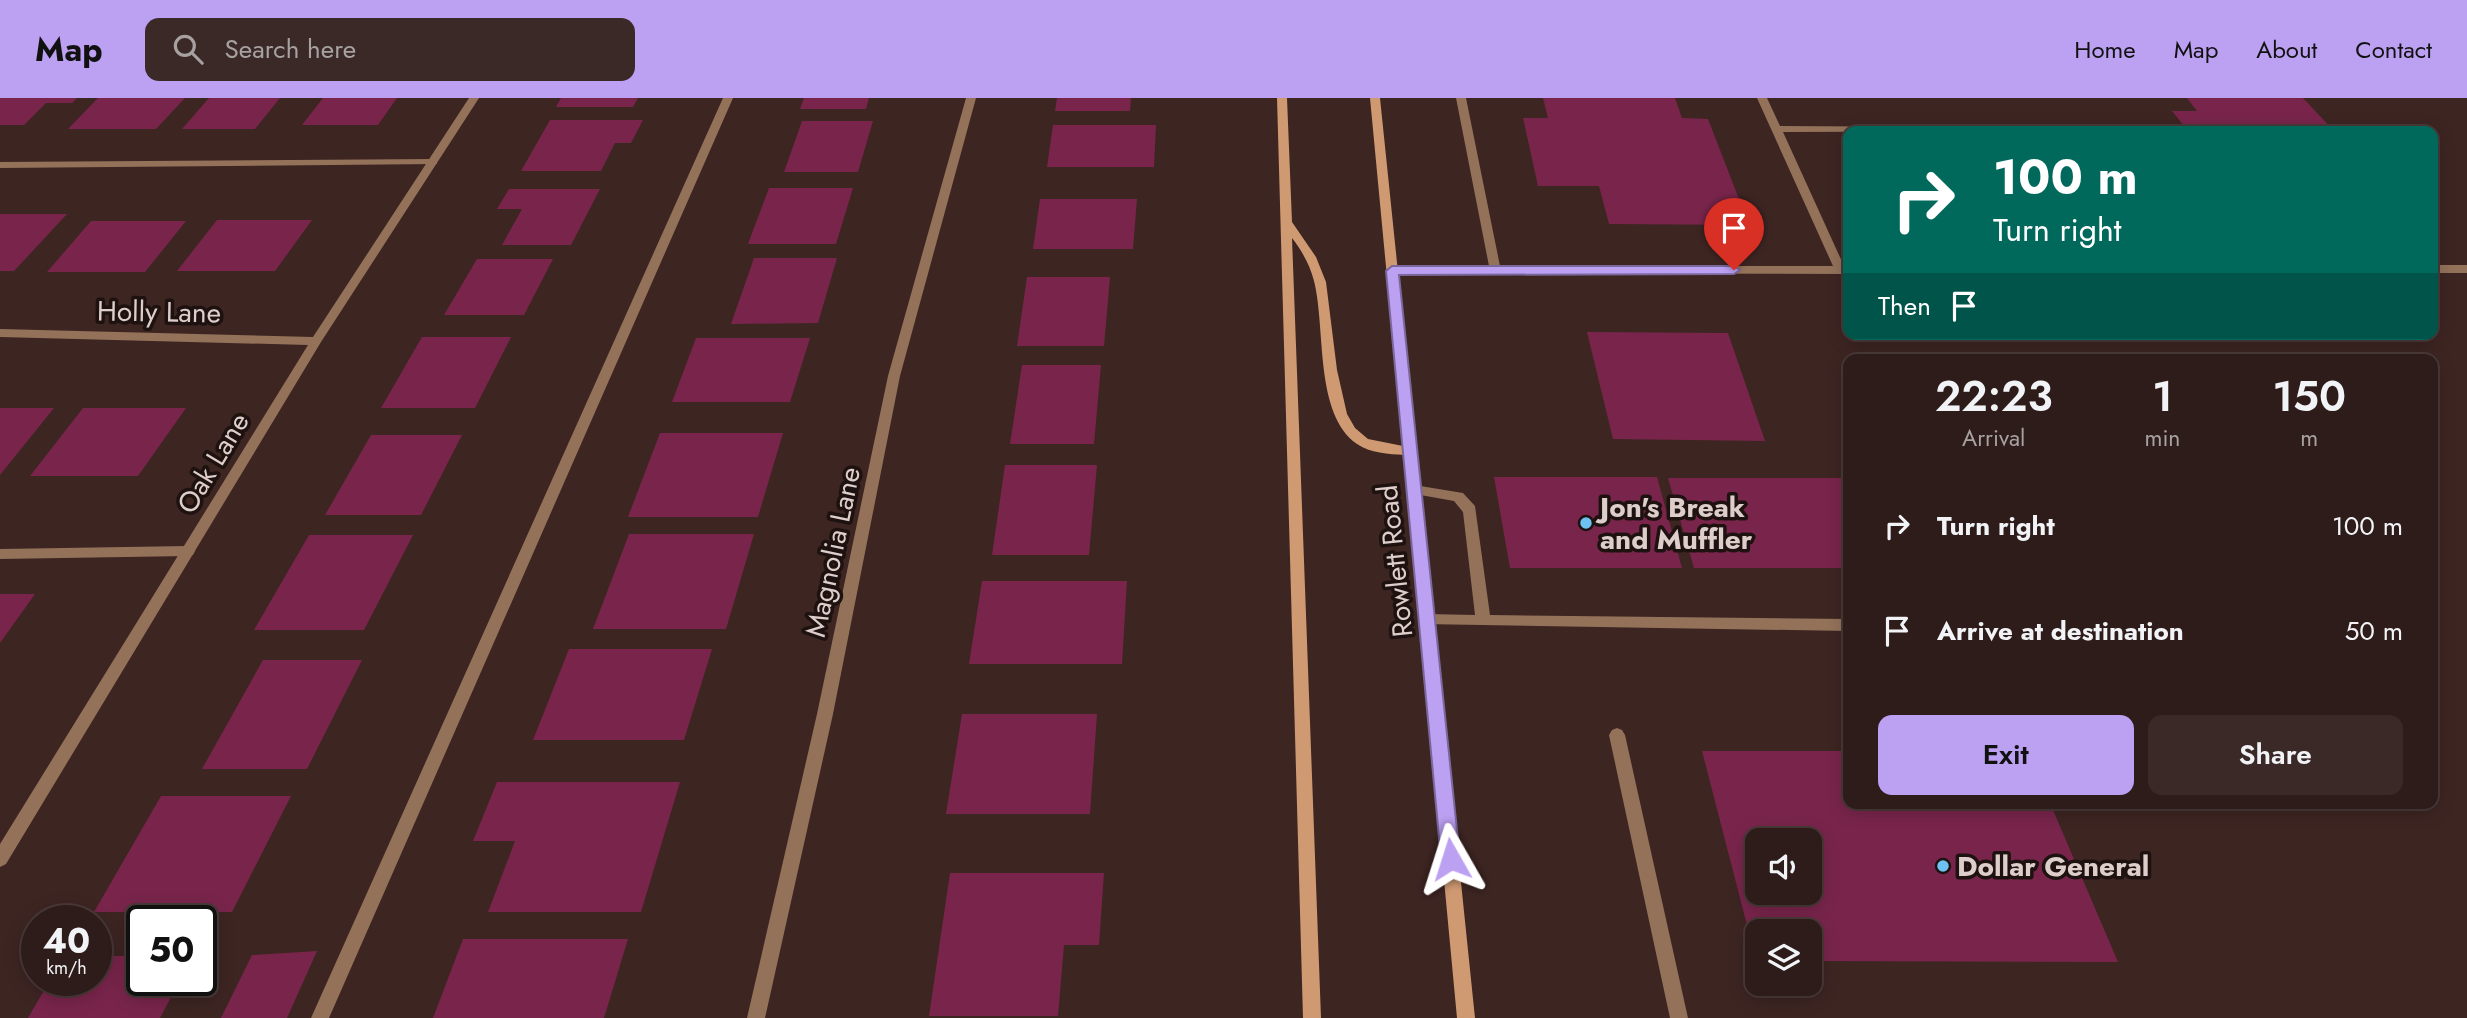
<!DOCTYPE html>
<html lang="en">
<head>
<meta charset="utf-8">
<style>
	:root { --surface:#2e1c1a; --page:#3a2927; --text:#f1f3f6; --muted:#a7a1a2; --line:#493a39; --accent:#bca0f2 }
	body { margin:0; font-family:Jost,sans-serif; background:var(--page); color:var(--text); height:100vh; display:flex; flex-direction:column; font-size:26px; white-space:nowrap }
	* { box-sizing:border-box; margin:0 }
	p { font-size:23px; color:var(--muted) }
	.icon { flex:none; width:38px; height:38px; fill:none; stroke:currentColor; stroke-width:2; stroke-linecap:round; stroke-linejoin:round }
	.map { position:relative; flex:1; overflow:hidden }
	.sheet { position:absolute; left:1843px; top:256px; width:595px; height:455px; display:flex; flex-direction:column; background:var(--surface); border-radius:14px; box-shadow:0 4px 18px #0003,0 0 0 2px var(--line) }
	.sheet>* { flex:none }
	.banner { position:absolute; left:1843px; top:28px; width:595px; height:214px; border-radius:14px; box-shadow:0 4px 18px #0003,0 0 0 2px var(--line); background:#00695c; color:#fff; overflow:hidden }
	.controls { position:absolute; left:1745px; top:730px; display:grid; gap:14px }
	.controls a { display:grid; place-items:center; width:77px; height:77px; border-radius:14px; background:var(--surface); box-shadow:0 4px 18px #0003,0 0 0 2px var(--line); font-size:35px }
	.speed { position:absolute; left:21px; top:807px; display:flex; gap:14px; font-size:35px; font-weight:700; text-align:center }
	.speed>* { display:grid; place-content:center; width:91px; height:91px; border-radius:50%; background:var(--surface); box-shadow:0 4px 18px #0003,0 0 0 2px var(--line); line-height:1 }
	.speed small { font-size:18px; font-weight:400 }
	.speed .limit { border:4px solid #111; border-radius:10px; background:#fff; color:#111 }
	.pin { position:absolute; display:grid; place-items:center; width:60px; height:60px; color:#fff; margin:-72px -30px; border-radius:50% 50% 50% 0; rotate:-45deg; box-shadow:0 0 7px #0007 }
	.pin .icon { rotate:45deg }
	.me { position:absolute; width:77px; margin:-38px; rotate:354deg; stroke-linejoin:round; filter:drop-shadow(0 0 5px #0008) }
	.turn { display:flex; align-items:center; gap:24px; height:147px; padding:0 35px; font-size:32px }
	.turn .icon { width:91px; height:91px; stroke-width:2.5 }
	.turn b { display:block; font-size:49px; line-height:60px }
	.then { display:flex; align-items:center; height:66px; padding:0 35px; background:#0003; gap:14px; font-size:26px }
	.eta { display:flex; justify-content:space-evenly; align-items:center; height:119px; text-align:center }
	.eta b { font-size:42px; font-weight:600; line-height:49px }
	.action { display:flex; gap:14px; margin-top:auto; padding:14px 35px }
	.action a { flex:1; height:80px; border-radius:14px; background:var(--accent); color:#111; font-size:28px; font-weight:600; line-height:80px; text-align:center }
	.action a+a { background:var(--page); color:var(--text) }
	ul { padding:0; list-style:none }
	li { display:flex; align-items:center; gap:21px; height:105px; padding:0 35px }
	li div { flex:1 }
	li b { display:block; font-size:26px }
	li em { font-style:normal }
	header { display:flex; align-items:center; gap:42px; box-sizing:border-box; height:98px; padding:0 35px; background:var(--accent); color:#111 }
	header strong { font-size:33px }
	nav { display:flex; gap:38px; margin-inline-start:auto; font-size:24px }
	.search { width:490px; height:63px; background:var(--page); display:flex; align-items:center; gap:18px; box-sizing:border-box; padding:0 24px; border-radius:14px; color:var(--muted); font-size:26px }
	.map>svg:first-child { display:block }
	.building { fill:#79254b; fill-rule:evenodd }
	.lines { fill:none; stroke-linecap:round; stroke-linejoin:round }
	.service { fill:#94725a; fill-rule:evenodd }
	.minor { fill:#94725a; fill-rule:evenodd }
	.secondary { fill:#cf9972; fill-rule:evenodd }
	.route { fill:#bca0f2; stroke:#7a689d; stroke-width:2 }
	.poi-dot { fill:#6dc2f3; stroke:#1d1210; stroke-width:2.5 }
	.labels { text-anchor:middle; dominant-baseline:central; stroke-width:7; stroke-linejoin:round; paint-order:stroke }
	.street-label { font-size:28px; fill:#dececb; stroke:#1d1210 }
	.poi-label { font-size:28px; font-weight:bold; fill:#dececb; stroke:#1d1210; text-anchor:start }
</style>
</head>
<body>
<header>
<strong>Map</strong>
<div class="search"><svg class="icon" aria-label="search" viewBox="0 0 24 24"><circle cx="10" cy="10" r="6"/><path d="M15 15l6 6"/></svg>Search here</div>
<nav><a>Home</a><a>Map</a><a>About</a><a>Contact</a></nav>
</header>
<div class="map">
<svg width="2467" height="920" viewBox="0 0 2467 920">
	<rect width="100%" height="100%" fill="#3d2522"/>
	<path class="building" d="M0,0H77L72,5H46L24,27H0Z
		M98,0H185L156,31H68Z
		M209,0H280L255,31H182Z
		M323,0H397L378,27H302Z
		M561,0H638L633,9H556Z
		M804,0H869L866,11H800Z
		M1057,0H1131L1130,13H1055Z
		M1543,0H1675L1682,20L1708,21L1749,127L1609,126L1599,88H1538L1523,20H1548Z
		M2187,0H2303L2334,33H2188L2172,13H2197Z
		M550,22H643L631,45H615L601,73H521Z
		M802,23H873L858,74H784Z
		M1053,27H1156L1154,69H1047Z
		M769,90H853L836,146H748Z
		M509,91H600L571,147H502L522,111H497Z
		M1040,101H1137L1133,151H1033Z
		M0,116H67L14,173H0Z
		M217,122H312L275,173H177Z
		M91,123H186L145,174H47Z
		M754,160H837L818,225L731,226Z
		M477,161H553L524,217H444Z
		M1027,179H1110L1104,248H1017Z
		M1587,234L1728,235L1765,343L1613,341Z
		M422,239H511L475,310H381Z
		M696,240H810L790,304H672Z
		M1022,267H1101L1094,346H1010Z
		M0,310H54L0,377Z
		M83,310H186L138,378H30Z
		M660,335H783L758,419H628Z
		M371,337H462L421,417H325Z
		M1005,367H1097L1089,457H992Z
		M1494,379H1657L1682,470H1510Z
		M1668,380H1848V470H1694Z
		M629,436H754L726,531H593Z
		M309,437H413L364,532H254Z
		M982,483H1127L1122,566H969Z
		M0,496H35L0,545Z
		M569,551H712L684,642H533Z
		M263,562H362L307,671H202Z
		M962,616H1097L1090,716H946Z
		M1702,653H1848V705H2050L2118,864L1810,863V833H1757L1756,862ZM1757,742H1810V794H1757Z
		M497,684H680L641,814H488L515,743H473Z
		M161,698H291L232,814H94Z
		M950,775H1104L1099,847H1064L1058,918H929Z
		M463,841H628L604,920H433Z
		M317,853L287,920H221L252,857Z
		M96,858H142V882H180L160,920H28L50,882H96Z"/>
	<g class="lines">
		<path class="service" d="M723,0H733L329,920H311Z
			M1456,0H1466L1500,168H1833L1757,0H1767L1780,28L2121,30L2126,33L1783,34L1844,168H1848V176L1388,175V169L1392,168H1489Z
			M433,61L437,62V66L0,70V64Z
			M2432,167H2467V175H2432Z
			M1414,387L1463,395L1475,408L1490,517L1848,521V533L1422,526L1420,522L1422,518L1427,516L1475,517L1463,414L1454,403L1409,395L1407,392L1409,389Z
			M188,448L193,449L195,453L193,457L188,458L0,461V451Z
			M1617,630L1622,632L1625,637L1688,920H1670L1609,637L1612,632Z"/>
		<path class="minor" d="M469,0H479L321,244L6,766L0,769V746L308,247L0,239V231L313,239Z
			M966,0H976L900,278L833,616L765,920H747L817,616L888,278Z"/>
		<path class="secondary" d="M1277,0H1287L1292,124L1316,159L1326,184L1337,272L1347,316L1355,330L1368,341L1403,348L1370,0H1380L1475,920H1457L1404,357C1389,356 1370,355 1357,346C1314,316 1326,230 1314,183C1310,167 1302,153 1292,140L1321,920H1303Z"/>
	</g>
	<path class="route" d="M1392,168H1734L1740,172L1734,176L1399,177L1460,761L1457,767L1451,769L1444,767L1441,761L1386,173Z"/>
	<g class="poi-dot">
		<circle cx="1586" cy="425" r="7"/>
		<circle cx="1943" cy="768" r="7"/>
	</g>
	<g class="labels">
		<g class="street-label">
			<text transform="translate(159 214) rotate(1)">Holly Lane</text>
			<text transform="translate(213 365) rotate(-59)">Oak Lane</text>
			<text transform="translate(833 454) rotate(-78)">Magnolia Lane</text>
			<text transform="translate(1395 463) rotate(-96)">Rowlett Road</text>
		</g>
		<g class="poi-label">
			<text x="1600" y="409">Jon's Break<tspan x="1600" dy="32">and Muffler</tspan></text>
			<text x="1957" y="768">Dollar General</text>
		</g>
	</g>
</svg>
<div class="controls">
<a><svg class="icon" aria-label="sound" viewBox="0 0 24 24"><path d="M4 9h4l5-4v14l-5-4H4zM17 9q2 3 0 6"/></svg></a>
<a><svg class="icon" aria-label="layers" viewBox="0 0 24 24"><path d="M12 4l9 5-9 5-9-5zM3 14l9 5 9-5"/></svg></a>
</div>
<div class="speed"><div>40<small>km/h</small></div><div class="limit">50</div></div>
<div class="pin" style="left:1734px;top:172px;background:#d93025"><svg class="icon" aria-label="arrive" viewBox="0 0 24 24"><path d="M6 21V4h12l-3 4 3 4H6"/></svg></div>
<svg class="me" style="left:1451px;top:761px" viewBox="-20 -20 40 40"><path d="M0-17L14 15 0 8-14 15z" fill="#bca0f2" stroke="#fff" stroke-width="4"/></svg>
<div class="banner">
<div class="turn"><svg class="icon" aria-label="right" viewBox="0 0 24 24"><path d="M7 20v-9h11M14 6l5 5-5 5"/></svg><div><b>100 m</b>Turn right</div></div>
<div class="then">Then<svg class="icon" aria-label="arrive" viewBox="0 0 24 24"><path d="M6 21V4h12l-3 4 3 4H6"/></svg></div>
</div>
<section class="sheet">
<div class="eta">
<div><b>22:23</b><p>Arrival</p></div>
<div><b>1</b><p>min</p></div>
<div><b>150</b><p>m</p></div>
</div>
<ul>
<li><svg class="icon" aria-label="right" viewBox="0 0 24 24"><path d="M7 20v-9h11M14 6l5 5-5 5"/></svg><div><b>Turn right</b></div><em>100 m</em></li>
<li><svg class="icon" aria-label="arrive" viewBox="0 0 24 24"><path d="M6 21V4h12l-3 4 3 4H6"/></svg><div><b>Arrive at destination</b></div><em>50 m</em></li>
</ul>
<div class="action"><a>Exit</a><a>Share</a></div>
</section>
</div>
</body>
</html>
